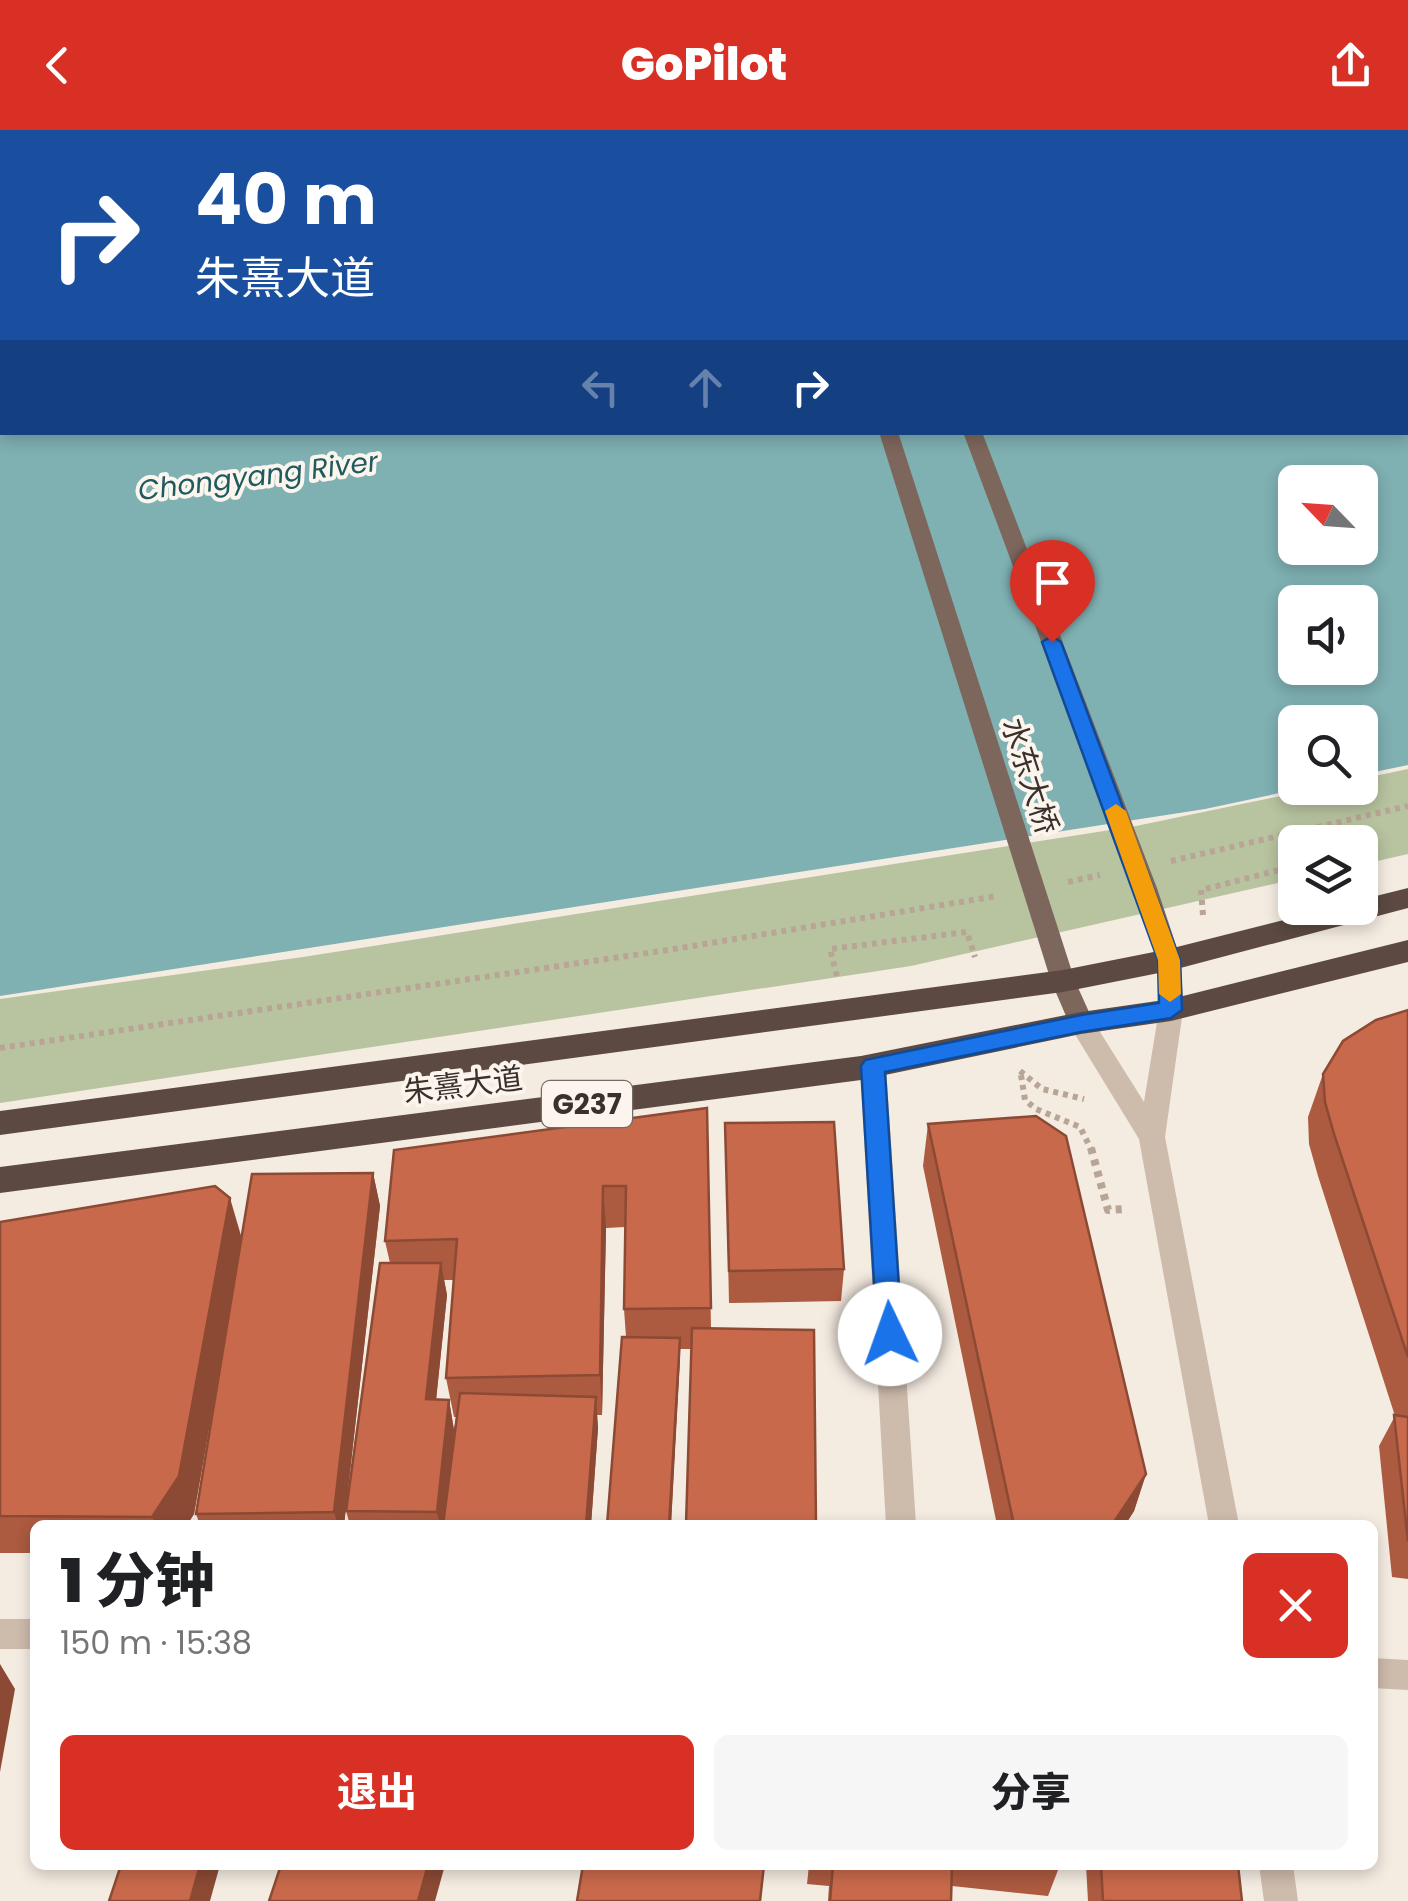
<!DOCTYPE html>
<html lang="zh">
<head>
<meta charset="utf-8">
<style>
	:root { --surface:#fff; --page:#f6f6f6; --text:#202124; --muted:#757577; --accent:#d93025 }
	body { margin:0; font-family:Poppins,"Noto Sans SC",sans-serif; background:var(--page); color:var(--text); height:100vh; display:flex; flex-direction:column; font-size:38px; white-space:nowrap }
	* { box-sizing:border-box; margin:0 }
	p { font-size:32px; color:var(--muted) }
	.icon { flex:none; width:55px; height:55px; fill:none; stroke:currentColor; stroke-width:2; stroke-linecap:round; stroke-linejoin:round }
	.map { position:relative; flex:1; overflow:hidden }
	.sheet { position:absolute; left:30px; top:1390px; width:1348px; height:350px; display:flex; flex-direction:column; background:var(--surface); border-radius:15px; box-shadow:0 5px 15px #0003 }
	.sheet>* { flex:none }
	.top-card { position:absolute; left:0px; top:0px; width:1410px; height:305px; box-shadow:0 5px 15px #0003; background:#1a4fa0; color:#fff; overflow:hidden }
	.needle { width:65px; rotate:295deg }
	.controls { position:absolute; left:1278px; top:335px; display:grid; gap:20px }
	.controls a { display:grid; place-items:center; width:100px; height:100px; border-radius:15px; background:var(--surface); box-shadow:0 5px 15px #0003; font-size:50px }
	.pin { position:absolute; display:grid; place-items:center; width:85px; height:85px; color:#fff; margin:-102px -42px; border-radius:50% 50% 50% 0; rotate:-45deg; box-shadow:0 0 10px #0007 }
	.pin .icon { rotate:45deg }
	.me { position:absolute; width:110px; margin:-55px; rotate:357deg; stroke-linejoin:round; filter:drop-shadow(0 0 8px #0008) }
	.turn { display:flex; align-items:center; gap:35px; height:210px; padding:0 30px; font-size:45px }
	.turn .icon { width:130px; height:130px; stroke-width:2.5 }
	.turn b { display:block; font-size:70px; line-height:85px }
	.lanes { display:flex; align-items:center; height:95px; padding:0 30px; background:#0003; justify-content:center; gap:50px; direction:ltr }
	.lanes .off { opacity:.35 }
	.round { display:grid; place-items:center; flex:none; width:105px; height:105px; border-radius:15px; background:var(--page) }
	.head { display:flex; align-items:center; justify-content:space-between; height:170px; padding:0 30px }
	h1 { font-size:60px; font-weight:800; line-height:75px }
	.button { display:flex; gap:20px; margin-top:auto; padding:20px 30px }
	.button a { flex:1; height:115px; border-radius:15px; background:var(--accent); color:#fff; font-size:40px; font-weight:800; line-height:115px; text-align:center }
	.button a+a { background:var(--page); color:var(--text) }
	header { display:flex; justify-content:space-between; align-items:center; height:130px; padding:0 30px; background:var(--accent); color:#fff; font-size:45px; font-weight:800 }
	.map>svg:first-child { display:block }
	.green { fill:#b8c4a0 }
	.water { fill:#7fb0b2; fill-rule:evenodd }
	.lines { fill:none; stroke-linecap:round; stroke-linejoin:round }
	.path-far1 { stroke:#b9a596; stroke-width:6; stroke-dasharray:5 5; stroke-linecap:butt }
	.path { stroke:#b9a596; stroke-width:8; stroke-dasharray:6 6; stroke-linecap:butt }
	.minor { fill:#cdbbac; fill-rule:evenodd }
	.major { fill:#7d675c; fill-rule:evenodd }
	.highway { fill:#5c4a42; fill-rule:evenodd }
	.wall { fill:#ac5a40; fill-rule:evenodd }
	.shaded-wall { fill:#8c4a34 }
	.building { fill:#c8694b; stroke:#8c4a34; stroke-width:2.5 }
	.route { fill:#1a73e8; stroke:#114b97; stroke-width:2.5 }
	.slow { fill:#f59e0b }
	.labels { text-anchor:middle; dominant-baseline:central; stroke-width:8; stroke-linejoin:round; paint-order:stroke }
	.far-water-label { font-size:28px; font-style:italic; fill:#1f5a5e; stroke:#fbf5ee }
	.shield { fill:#fbf5ee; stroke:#756b66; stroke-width:2.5 }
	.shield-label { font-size:28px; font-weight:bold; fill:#3b302b }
	.street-label { font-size:30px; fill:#3b302b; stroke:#fbf5ee }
</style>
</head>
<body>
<header><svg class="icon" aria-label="back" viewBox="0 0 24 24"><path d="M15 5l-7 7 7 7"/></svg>GoPilot<svg class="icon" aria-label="share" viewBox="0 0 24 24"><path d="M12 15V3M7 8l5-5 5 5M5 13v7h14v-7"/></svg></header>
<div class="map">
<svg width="1408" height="1771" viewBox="0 0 1408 1771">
	<rect width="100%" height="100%" fill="#f4ebe1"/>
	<path class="green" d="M1408,639V724L1360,735V712H1295V749L911,836L0,973V869L303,827L1136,696L1319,658H1360V649Z"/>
	<path class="water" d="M1108,0H1408V635L1360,645V592H1295V658H1303L1205,679L0,866V73L2,302H1408V2H1091ZM1295,352H1360V418H1295ZM1295,472H1360V538H1295Z"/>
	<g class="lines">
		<path class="path-far1" d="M1171,731L1408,676
			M1068,752L1100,745
			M1203,785L1201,760L1295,736
			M837,846L830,819L967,802L975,827
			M0,918L668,820L997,766
			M1020,941L1042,959L1084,969
			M1021,945L1025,970L1036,979L1080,997L1092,1021"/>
		<path class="path" d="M1091,1018L1108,1080L1124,1079"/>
		<path class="minor" d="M1171,871L1180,873L1183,880L1165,1007L1239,1395H1209L1139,1009L1068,893L1072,886H1090L1144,972L1159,880L1162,873Z
			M873,926L882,929L886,936L916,1395H886L860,936L864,929Z
			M0,1489H35V1519H0Z
			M1372,1528L1408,1530V1560L1372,1558Z
			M1259,1735H1293L1298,1771H1264Z"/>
		<path class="major" d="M782,0H798L799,2H784Z
			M849,0H865L866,2H851Z
			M879,302H898L1075,851L1094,893L1090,900H1072L1051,851Z
			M963,302H982L1157,758L1181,830L1183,880L1180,887H1162L1159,880L1157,830L1133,758Z"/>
		<path class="highway" d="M1408,758V778L1169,841L1063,862L0,1005V981L1063,840L1169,819L1331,778H1360V770Z
			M1408,810V832L1171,891L1081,904L861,950L0,1063V1037L861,926L1081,882L1171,869Z"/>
	</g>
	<path class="wall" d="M1408,880V1449L1392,1447L1379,1316L1395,1286L1318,1046L1309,1014L1308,987L1323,944Z
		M707,978L711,1198L692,1219H680L671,1395H607L626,1207L624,1179L625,1097L606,1098L602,1285H597L598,1298L591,1395H350L346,1381L390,1133L385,1111ZM444,1150H454L446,1248L454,1287H456L454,1300L449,1270L436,1269L447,1165Z
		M725,993L844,1139L841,1171L729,1173Z
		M928,994L1146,1344L1134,1381L1125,1395H997L923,1036Z
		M373,1043L380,1076L344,1395H200L196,1384L228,1192L194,1384L187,1395H35V1423H0V1092L242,1107Z
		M809,1735H1060L1048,1766L952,1756L951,1771H828L829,1756L807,1754Z
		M1086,1735H1238L1242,1771H1088Z"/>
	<path class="shaded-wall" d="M373,1043L380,1076L344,1395H338L334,1382Z
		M603,1056L606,1098L602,1285L600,1245Z
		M230,1068L242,1109L194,1384L187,1395H156L152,1387Z
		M441,1133L447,1165L433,1300L426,1269Z
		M680,1208V1230L671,1395H669Z
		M596,1267L598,1298L591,1395H586Z
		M449,1270L454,1300L445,1395H440L437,1382Z
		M1146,1344L1134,1381L1125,1395H1112Z
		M0,1534L15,1559L0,1642Z
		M200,1735H220L210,1771H190Z
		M428,1735H445L435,1771H418Z"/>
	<path class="building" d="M1408,880V1227L1334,1004L1325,972L1323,944L1343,911L1376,890Z
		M707,978L711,1178L624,1179L626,1056H603L600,1245L446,1248L457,1109L385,1111L394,1020Z
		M1036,986L1066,1006L1146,1344L1112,1395H1014L928,994Z
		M834,992L844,1139L729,1141L725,993Z
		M373,1043L334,1382L196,1384L252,1044Z
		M215,1056L230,1068L179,1346L152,1387L0,1386V1092Z
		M380,1133H441L426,1269L449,1270L437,1382L346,1381Z
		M692,1198L814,1200L816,1395H686Z
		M622,1207L680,1208L669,1395H607Z
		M460,1263L596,1267L586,1395H443Z
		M1394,1285L1408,1287V1411Z
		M121,1735H200L190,1771H109Z
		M281,1735H428L418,1771H269Z
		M583,1735H764L760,1771H577Z
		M833,1735H952L951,1771H830Z
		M1101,1735H1238L1242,1771H1103Z"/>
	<path class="route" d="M1052,506L1061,512L1180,830L1182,880L1171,888L1081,902L885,942L902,1204L899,1212L890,1215L880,1212L877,1204L861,936L865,930L1081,885L1159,873L1158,830L1042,512Z"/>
	<path class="slow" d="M1116,674L1126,681L1180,830L1181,864L1170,872L1159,864L1158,830L1105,681Z"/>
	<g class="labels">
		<g class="far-water-label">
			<text transform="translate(258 346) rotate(-7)">Chongyang River</text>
		</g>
		<rect class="shield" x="542" y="951" width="90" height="46" rx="8"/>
		<g class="shield-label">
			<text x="587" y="974">G237</text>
		</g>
		<g class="street-label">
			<text transform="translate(1030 646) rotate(72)">水东大桥</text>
			<text transform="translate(463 955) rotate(-7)">朱熹大道</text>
		</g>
	</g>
</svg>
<div class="controls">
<a><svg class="needle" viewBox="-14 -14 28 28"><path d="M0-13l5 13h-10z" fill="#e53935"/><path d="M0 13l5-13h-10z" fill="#757577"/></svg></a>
<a><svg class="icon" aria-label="sound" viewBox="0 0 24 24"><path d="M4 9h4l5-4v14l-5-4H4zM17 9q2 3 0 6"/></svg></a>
<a><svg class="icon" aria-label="search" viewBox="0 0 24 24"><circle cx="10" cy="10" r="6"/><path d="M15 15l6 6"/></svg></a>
<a><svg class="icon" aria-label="layers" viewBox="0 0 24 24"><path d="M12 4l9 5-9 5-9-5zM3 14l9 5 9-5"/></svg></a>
</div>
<div class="pin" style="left:1052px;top:512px;background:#d93025"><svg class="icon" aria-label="arrive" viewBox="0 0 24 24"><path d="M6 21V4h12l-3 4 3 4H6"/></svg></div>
<svg class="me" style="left:890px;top:1204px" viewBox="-20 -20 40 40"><circle r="19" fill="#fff"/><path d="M0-13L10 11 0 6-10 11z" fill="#1a73e8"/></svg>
<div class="top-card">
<div class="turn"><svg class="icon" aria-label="right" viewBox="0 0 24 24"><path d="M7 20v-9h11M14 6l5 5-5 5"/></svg><div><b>40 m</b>朱熹大道</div></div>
<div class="lanes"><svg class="icon off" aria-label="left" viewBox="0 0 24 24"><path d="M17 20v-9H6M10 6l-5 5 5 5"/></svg><svg class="icon off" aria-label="ahead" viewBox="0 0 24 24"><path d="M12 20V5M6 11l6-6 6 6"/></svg><svg class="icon" aria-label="right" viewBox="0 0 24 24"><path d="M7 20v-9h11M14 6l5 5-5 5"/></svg></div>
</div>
<section class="sheet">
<div class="head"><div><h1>1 分钟</h1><p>150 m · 15:38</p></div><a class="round" style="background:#d93025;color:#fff"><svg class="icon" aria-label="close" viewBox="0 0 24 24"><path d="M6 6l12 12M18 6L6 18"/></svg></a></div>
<div class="button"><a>退出</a><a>分享</a></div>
</section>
</div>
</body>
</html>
